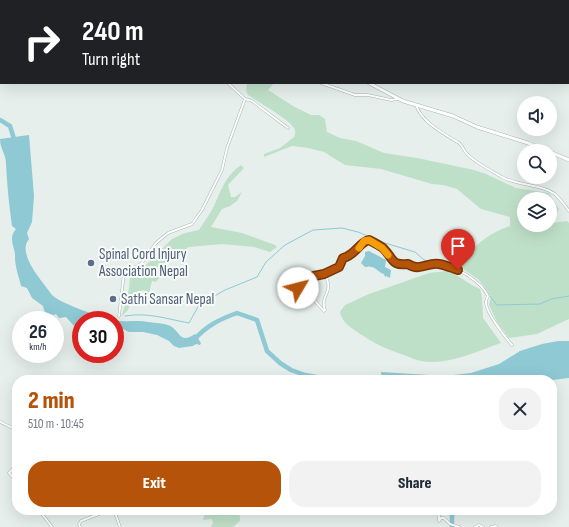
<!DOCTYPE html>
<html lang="en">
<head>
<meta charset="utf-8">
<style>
	:root { --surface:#fff; --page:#f2f2f3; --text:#1f2937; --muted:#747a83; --accent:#b45309 }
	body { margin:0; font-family:"Sofia Sans Condensed",sans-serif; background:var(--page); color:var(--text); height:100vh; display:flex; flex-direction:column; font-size:15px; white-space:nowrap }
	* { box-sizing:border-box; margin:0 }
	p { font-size:13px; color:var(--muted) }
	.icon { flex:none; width:22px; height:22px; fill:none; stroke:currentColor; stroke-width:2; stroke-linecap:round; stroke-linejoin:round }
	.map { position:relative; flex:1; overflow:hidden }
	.panel { position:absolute; left:12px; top:375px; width:545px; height:140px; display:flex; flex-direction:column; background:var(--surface); border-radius:16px; box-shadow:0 4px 16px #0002 }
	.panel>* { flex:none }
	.top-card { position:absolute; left:0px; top:0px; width:569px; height:84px; box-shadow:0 4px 16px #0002; background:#202124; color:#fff; overflow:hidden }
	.fabs { position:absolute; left:517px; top:96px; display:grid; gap:8px }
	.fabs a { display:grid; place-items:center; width:40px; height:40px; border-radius:50%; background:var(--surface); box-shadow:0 4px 16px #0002; font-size:20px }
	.speed { position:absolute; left:12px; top:311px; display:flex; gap:8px; font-size:20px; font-weight:700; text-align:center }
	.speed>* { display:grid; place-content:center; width:52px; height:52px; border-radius:50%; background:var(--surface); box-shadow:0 4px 16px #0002; line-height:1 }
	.speed small { font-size:10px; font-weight:400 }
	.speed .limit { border:6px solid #d22; background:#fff; color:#111 }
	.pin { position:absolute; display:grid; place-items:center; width:34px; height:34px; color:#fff; margin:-41px -17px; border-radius:50% 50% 50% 0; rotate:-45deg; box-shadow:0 0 4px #0007 }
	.pin .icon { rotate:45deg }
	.me { position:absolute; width:44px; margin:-22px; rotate:53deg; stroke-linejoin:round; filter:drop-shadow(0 0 3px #0008) }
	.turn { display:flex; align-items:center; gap:14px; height:84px; padding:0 16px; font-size:18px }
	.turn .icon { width:52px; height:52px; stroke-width:2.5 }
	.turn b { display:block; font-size:28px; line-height:34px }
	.round { display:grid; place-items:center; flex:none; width:42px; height:42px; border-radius:16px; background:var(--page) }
	.head { display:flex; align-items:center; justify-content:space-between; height:68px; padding:0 16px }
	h1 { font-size:24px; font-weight:800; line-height:30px; color:var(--accent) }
	.cta { display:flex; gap:8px; margin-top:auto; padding:8px 16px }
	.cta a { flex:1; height:46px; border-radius:16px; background:var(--accent); color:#fff; font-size:16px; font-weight:800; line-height:46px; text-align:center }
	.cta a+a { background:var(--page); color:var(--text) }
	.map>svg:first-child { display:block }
	.green { fill:#bfe0c8 }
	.water { fill:#8ec9d4 }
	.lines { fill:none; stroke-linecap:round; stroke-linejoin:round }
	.stream { stroke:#8ec9d4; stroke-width:1 }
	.river { stroke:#8ec9d4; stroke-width:4.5 }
	.street-casing { stroke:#a8b8b2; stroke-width:3 }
	.secondary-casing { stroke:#a4bbb3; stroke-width:4 }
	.street { stroke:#fff; stroke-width:2 }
	.secondary { stroke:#fff; stroke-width:3 }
	.route-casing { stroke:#753606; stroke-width:10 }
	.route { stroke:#b45309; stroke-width:7 }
	.slow { stroke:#f59e0b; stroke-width:7 }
	.service-dot { fill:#5c6f8a; stroke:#f7fbf9; stroke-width:1.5 }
	.labels { text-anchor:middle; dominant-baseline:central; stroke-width:4; stroke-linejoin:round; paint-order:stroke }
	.service-label { font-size:15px; fill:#4e5e75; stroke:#f7fbf9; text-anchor:start }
</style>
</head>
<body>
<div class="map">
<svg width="569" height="527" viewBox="0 0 569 527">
	<rect width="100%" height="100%" fill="#e6efeb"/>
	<path class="green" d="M247,83H274L268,90L293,106L311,115H319L325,119L327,132L340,138L356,141L384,153L417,158L474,170L486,174L516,188L549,193L559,209L555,218H550V199H524V225H550V220L552,223L567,221L569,223V319L537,334L509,338L497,322L489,305L491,296L479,280L459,266C474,246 486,234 510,226V217L481,209L457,189L443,185L432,184L381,169L345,165L324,152L308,148L292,146L264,157V154L280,148L294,137C295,135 296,131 294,128C289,119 258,102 248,95L246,90Z
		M241,165L244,168L228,185L231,197H235L242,192L237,201L230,206L222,209L211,227L242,233L275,245L277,247L270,252L254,247L222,244L189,247L161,265L157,270L155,276L160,277L156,282L152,281L149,293L143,290L134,294L128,310L122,316L129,289L130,276L143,268L172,239L185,233L199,230C204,222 210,214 214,206C221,190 226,175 241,165Z
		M446,271C458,274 468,284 480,289L482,297L483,318L501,343C478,351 447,366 421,361C415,360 410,357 404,355C389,350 379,346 365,337C356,331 342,324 340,312L345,305L369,294L429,273Z
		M206,510H233L240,516V521L233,527H211L213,523L212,519L203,520Z"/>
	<path class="water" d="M29,135L34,196L32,222L27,233L29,239C16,254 44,283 52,295C61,304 107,320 121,321C130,322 139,320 148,322C155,323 167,323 172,327C180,333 181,344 195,334L201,343L200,345L196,344L193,346L179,348L174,346L169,341L157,335L143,332H129L123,329L115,332V320H81V327L76,324L74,326L66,317L59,318L56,314L54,315L45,313L43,306L32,298L27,288L21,286C19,277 15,267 15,257C16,248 7,239 16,229L12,226C9,205 7,185 6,163C6,155 0,148 0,139Z
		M369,251L386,260L385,267L391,270L390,278L386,276L385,277L384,274C379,273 376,267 371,267C369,266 367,267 365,267L361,263L365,256V252Z
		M558,341H569V378L552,380H382L381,372L445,376L471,373L499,364L520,351L542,344Z"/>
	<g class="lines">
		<path class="stream" d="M482,286L497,305L540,304L551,299L569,296
			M125,316C148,312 167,319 189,323L199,305L225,290L257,277L266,262L285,245L313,230L342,228L358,232L385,243L415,252L424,260L443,264"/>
		<path class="river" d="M0,120L10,126L15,142
			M194,340C206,326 220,319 237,313L257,320L267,351L280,363L291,370L305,375L333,380
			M452,510V527"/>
		<g class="street-casing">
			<path id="street" d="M302,1V0
				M385,1L386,0
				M423,1V0
				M561,1L563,0
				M0,57H1
				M228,83L245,99L252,101L288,128
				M321,83L355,95H368L391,100L398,99
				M416,105C421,122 446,135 459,143C464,147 464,152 468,155C478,164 491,171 502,177C518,186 541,184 555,194C560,199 565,205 569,211
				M299,286V288L304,289L324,311L325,310C319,295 336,292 324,274
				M296,288C302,284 309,279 315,276C328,271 337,274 343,258C355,255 358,242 369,240C373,242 379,245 383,248C393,259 391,266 408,264C420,272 426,263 438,264C455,265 481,281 488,296C487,297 486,301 486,302C485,311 505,337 512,345
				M119,316L124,273L141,264L156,243L168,233L192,224L202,210L222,170L227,148L245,99
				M0,422L17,430
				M17,464L9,473L17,482
				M39,510L52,527
				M114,510L120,527
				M434,510L439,516V521L441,518H444L450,524L459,527
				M80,527L79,524L81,521L109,510
				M475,527L479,525L483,527
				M491,527L495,526L497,527"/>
		</g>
		<g class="secondary-casing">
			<path id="secondary" d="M239,0L241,1
				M568,51L569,52
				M369,83L403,101L453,116L477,127L528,143L547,151
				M550,152L569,160"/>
		</g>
		<use href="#street" class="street"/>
		<use href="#secondary" class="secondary"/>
	</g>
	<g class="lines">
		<g class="route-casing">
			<path id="route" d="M298,288L299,286L314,276L324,274L339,267L343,258C356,255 358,243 369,240C373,242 379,245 383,248C394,259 391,266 408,264C420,272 427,262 439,264C445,265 452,268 458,270"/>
		</g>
		<use href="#route" class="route"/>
		<path class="slow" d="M359,248L364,241L369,240L382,248L388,255"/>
	</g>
	<g class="service-dot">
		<circle cx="91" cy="263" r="4"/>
		<circle cx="113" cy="299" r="4"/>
	</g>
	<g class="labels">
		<g class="service-label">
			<text x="99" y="254">Spinal Cord Injury<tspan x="99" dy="17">Association Nepal</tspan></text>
			<text x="121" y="299">Sathi Sansar Nepal</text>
		</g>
	</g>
</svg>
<div class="fabs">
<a><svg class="icon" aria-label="sound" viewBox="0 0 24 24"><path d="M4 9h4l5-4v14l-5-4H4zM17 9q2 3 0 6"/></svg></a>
<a><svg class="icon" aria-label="search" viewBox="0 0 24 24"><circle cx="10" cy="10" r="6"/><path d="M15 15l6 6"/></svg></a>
<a><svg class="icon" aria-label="layers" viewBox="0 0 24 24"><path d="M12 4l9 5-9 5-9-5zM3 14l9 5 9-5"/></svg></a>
</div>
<div class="speed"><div>26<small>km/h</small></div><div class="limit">30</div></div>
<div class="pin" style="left:458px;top:270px;background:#d93025"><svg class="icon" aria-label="arrive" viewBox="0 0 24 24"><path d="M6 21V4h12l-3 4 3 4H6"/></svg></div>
<svg class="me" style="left:298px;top:288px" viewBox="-20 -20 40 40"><circle r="19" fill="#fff"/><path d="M0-13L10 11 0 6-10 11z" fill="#b45309"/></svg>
<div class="top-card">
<div class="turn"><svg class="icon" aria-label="right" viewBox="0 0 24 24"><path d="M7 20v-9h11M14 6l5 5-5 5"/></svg><div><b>240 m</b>Turn right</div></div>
</div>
<section class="panel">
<div class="head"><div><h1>2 min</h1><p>510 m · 10:45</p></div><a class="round"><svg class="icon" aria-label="close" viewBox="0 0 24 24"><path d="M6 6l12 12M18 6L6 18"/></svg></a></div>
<div class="cta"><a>Exit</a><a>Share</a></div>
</section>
</div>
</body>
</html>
